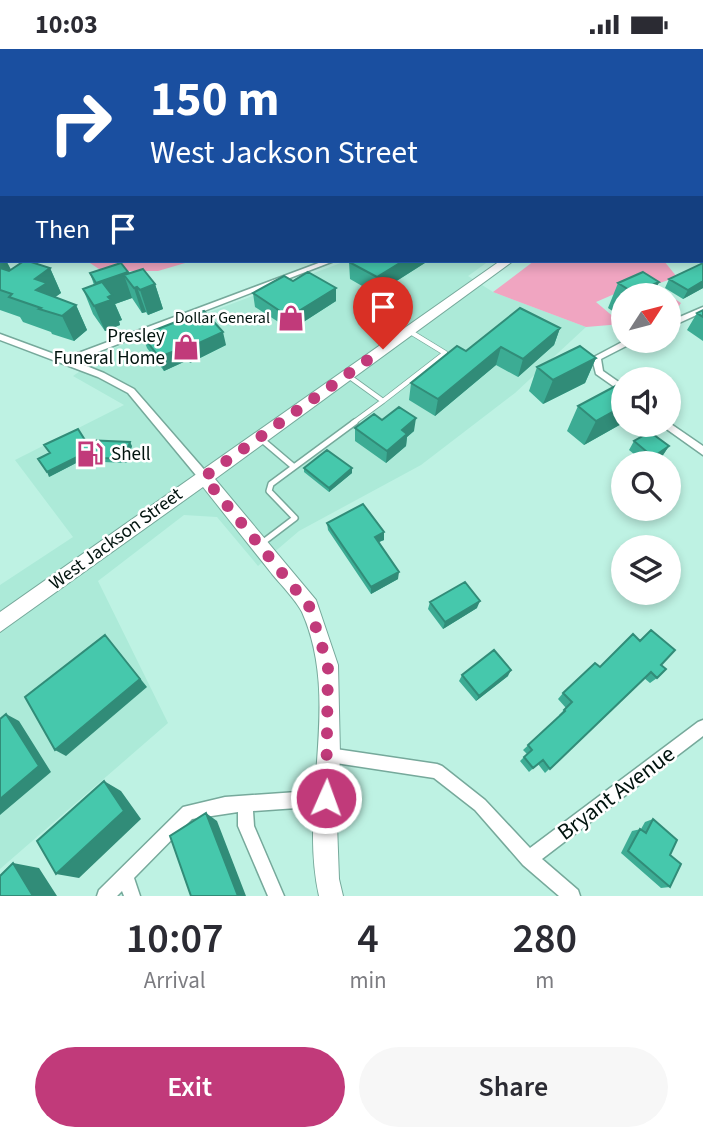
<!DOCTYPE html>
<html lang="en">
<head>
<meta charset="utf-8">
<style>
	:root { --surface:#fff; --page:#f7f7f7; --text:#2b2b33; --muted:#7c7c81; --accent:#c13a7a }
	body { margin:0; font-family:"Source Sans 3",sans-serif; background:var(--page); color:var(--text); height:100vh; display:flex; flex-direction:column; font-size:26px; white-space:nowrap }
	* { box-sizing:border-box; margin:0 }
	p { font-size:23px; color:var(--muted) }
	.icon { flex:none; width:38px; height:38px; fill:none; stroke:currentColor; stroke-width:2; stroke-linecap:round; stroke-linejoin:round }
	.map { position:relative; height:847px; overflow:hidden }
	.drawer { display:flex; flex-direction:column; background:var(--surface); flex:1 }
	.drawer>* { flex:none }
	.guide { position:absolute; left:0px; top:0px; width:704px; height:214px; box-shadow:0 4px 10px #0003; background:#1a4fa0; color:#fff; overflow:hidden }
	.needle { width:46px; rotate:54deg }
	.controls { position:absolute; left:611px; top:234px; display:grid; gap:14px }
	.controls a { display:grid; place-items:center; width:70px; height:70px; border-radius:50%; background:var(--surface); box-shadow:0 4px 10px #0003; font-size:35px }
	.pin { position:absolute; display:grid; place-items:center; width:60px; height:60px; color:#fff; margin:-72px -30px; border-radius:50% 50% 50% 0; rotate:-45deg; box-shadow:0 0 7px #0007 }
	.pin .icon { rotate:45deg }
	.me { position:absolute; width:77px; margin:-38px; rotate:2deg; stroke-linejoin:round; filter:drop-shadow(0 0 5px #0008) }
	.turn { display:flex; align-items:center; gap:24px; height:147px; padding:0 35px; font-size:32px }
	.turn .icon { width:91px; height:91px; stroke-width:2.5 }
	.turn b { display:block; font-size:49px; line-height:60px }
	.then { display:flex; align-items:center; height:66px; padding:0 35px; background:#0003; gap:14px; font-size:26px }
	.eta { display:flex; justify-content:space-evenly; align-items:center; height:119px; text-align:center }
	.eta b { font-size:42px; font-weight:600; line-height:49px }
	.cta { display:flex; gap:14px; margin-top:auto; padding:14px 35px }
	.cta a { flex:1; height:80px; border-radius:42px; background:var(--accent); color:#fff; font-size:28px; font-weight:600; line-height:80px; text-align:center }
	.cta a+a { background:var(--page); color:var(--text) }
	.status { display:flex; justify-content:space-between; align-items:center; height:49px; padding:0 35px; background:var(--surface); direction:ltr }
	.status svg { height:19px; fill:currentColor }
	.map>svg:first-child { display:block }
	.built { fill:#acead8 }
	.green { fill:#f0a5c1 }
	.lines { fill:none; stroke-linecap:round; stroke-linejoin:round }
	.stream { stroke:#997be2; stroke-width:2 }
	.lane-far2-casing { stroke:#76a99b; stroke-width:3.5 }
	.lane-far1-casing { stroke:#76a99b; stroke-width:6 }
	.lane-casing { stroke:#76a99b; stroke-width:8 }
	.street-casing { stroke:#76a99b; stroke-width:3 }
	.secondary-casing { stroke:#76a99b; stroke-width:2 }
	.lane-far2 { stroke:#fff; stroke-width:2.5 }
	.lane-far1 { stroke:#fff; stroke-width:4.5 }
	.lane { stroke:#fff; stroke-width:5 }
	.street { fill:#fff; fill-rule:evenodd }
	.secondary { fill:#fff; fill-rule:evenodd }
	.rail-casing { stroke:#172d27; stroke-width:2.5 }
	.rail { stroke:#fff; stroke-width:2; stroke-dasharray:6; stroke-linecap:butt }
	.wall { fill:#3cac94 }
	.shaded-wall { fill:#318c78 }
	.building { fill:#46c8ac; stroke:#318c78; stroke-width:2 }
	.route { stroke:#c13a7a; stroke-width:12; stroke-dasharray:0 21.6 }
	.labels { text-anchor:middle; dominant-baseline:central; stroke-width:5; stroke-linejoin:round; paint-order:stroke }
	.far-poi-label { font-size:16px; fill:#01130e; stroke:#fff; text-anchor:end }
	.poi-label { font-size:19px; fill:#01130e; stroke:#fff; text-anchor:end }
	.street-label { font-size:19px; fill:#01130e; stroke:#fff }
	.near-street-label { font-size:23px; fill:#01130e; stroke:#fff }
</style>
</head>
<body>
<div class="status"><b>10:03</b><svg viewBox="0 0 49 12"><path d="M0 12V9h3v3zM5 12V6h3v6zM10 12V3h3v9zM15 12V0h3v12zM26 1h20v11H26zM47 4h2v5h-2z"/></svg></div>
<div class="map">
<svg width="703" height="847" viewBox="0 0 703 847">
	<rect width="100%" height="100%" fill="#bef2e3"/>
	<path class="built" d="M346,212H489L468,227L493,243L586,278L515,344L421,416L299,482L258,517L217,468L184,466L98,532L168,674L0,820V536L73,488L15,411L124,356L73,327L114,299Z"/>
	<path class="green" d="M0,0H202L203,2H2L0,112Z
		M87,212H192L158,222H102Z
		M534,212H664L677,228L654,236L681,254L674,265L669,262L668,247H647L633,237L596,253L622,275L586,278L493,243Z"/>
	<g class="lines">
		<path class="stream" d="M640,0L645,2"/>
		<g class="lane-far2-casing">
			<path id="lane-far2" d="M165,0L168,2
				M133,2L141,0"/>
		</g>
		<g class="lane-far1-casing">
			<path id="lane-far1" d="M347,326L383,352L445,304L409,282
				M353,374L383,352"/>
		</g>
		<g class="lane-casing">
			<path id="lane" d="M261,390L294,418L355,373
				M262,494L295,469L269,442L271,435L294,418"/>
		</g>
		<g class="street-casing">
			<path id="street" d="M702,206H703V211H702Z
				M324,212H334L74,312L104,324L134,340L208,425L209,428L208,431H200L128,344L98,328L0,291V285L65,309Z
				M703,258V263L668,279V273Z
				M624,292H636L601,310L603,322L623,336V344L596,325L592,309Z
				M668,373L703,397V406L665,379L663,376H668Z
				M703,671V687L542,810L578,841L580,847H559L523,816L475,761L434,729L329,713L324,711L322,706L324,701L329,699L437,715L442,717L485,751L530,799L698,673Z
				M326,741L331,744L334,749L331,754L326,757L253,762L254,777L284,847H268L238,777V763L192,770L134,829L140,847H124L122,842L117,847H97L99,841L183,758L225,748Z"/>
		</g>
		<g class="secondary-casing">
			<path id="secondary" d="M559,0H566L567,2H560Z
				M500,212H513L215,430L316,551L338,616L340,706L337,775L339,830L343,847H319C298,754 342,653 302,563C295,550 282,537 272,525C249,496 226,467 203,438L0,583V563Z"/>
		</g>
		<use href="#lane-far2" class="lane-far2"/>
		<use href="#lane-far1" class="lane-far1"/>
		<use href="#lane" class="lane"/>
		<use href="#street" class="street"/>
		<use href="#secondary" class="secondary"/>
		<g class="rail-casing">
			<path id="rail" d="M691,0L693,2"/>
		</g>
		<use href="#rail" class="rail"/>
	</g>
	<path class="wall" d="M0,199L11,221L50,219L61,244L55,248L76,256L87,281L74,292L52,285L51,283L23,273L20,268L0,261Z
		M428,212L376,245L350,230L349,213Z
		M128,223L129,224L155,235L163,260L148,266L146,263L142,264L132,249L115,255L122,271L119,272L120,276L105,282L93,265L83,240L94,236L90,224Z
		M669,230L703,239L683,250L665,239Z
		M293,232L336,252L291,281L255,258L253,244Z
		M659,233L652,247H623V269L608,259L618,234Z
		M703,261V292L687,281L697,264Z
		M560,279L554,296L518,328L496,316L435,367L409,351L411,334L466,302Z
		M142,286L226,296L190,314L188,311L164,322L147,299Z
		M596,309L585,334L543,355L529,342L537,318Z
		M623,333V374L584,396L567,382L578,357Z
		M382,371L414,382L407,388L406,397L386,414L355,392V379Z
		M85,391L132,397L126,414L80,412L49,428Z
		M634,392L669,397L663,406L650,415H646L629,401Z
		M304,419L352,424L329,443L304,423Z
		M327,474L384,483V491L379,493L398,530L371,545L328,481Z
		M430,553L477,559L443,580L428,560Z
		M640,592L661,616L657,629L650,634L644,629L545,724L538,715L529,723L520,712L527,705L523,701L560,667L559,666L566,659L558,650L563,644L600,618Z
		M462,626L508,627L476,652L459,632Z
		M653,770L670,806V838L661,839L621,804L632,782L641,780L645,773Z"/>
	<path class="shaded-wall" d="M0,199L2,203V212H6L14,226L0,230Z
		M403,212H428L376,245L377,228Z
		M50,219L61,244L54,249L36,241L35,230Z
		M128,223L134,239L137,238L146,263L142,264L134,239L124,226L132,249L115,255L122,271L119,272L120,276L105,282L94,257L104,253L96,234Z
		M703,232V239L683,250L688,241Z
		M659,233L652,247H633L634,244Z
		M155,235L163,260L148,266L140,241Z
		M336,239V252L291,281L289,268Z
		M76,256L87,281L74,292L62,267Z
		M560,279L554,296L518,328L523,310Z
		M223,283L226,296L190,314L186,300Z
		M185,298L188,311L164,322L159,308Z
		M501,298L496,316L435,367L438,350Z
		M596,309L585,334L543,355L553,331Z
		M623,357V374L584,396L596,372Z
		M416,369L414,382L407,388L406,397L386,414L387,402L402,381Z
		M130,393L132,397L126,414L124,410Z
		M669,397L663,406L648,415L653,408Z
		M77,408L80,412L49,428L47,423Z
		M352,419V424L329,443V439Z
		M384,483V491L374,495L375,488Z
		M399,523L398,530L371,545V538Z
		M480,552L477,559L443,580L445,573Z
		M105,586L147,638L66,707L55,701Z
		M511,621L508,627L476,652L479,647Z
		M6,665L19,672L51,723L0,766V750Z
		M104,732L121,742L141,770L79,829L56,825Z
		M206,764L217,772L246,847H238Z
		M13,814L39,819L57,847H33Z"/>
	<path class="building" d="M24,212H28L50,219L35,230L47,234L36,241L76,256L62,267L39,260L41,259L9,248L12,245L0,241V219L9,222Z
		M351,212H403L377,228L349,213Z
		M121,214L128,223L96,234L90,224Z
		M703,214V232L688,241L669,230Z
		M143,220L155,235L140,241L137,238L134,239L124,226Z
		M308,223L336,239L289,268L253,244L284,227L293,232Z
		M643,223L659,233L634,244L618,234Z
		M102,233L112,246L108,248L111,251L94,257L83,240Z
		M520,259L560,279L523,310L501,298L438,350L411,334L457,297L466,302Z
		M703,261V268L697,264Z
		M204,262L223,283L186,300L185,298L159,308L142,286Z
		M580,297L596,309L553,331L537,318Z
		M623,333V357L596,372L578,357Z
		M399,358L416,369L402,381L407,385L387,402L355,379L374,365L382,371Z
		M78,380L85,391L130,393L124,410L77,408L47,423L38,410L50,404L44,396Z
		M650,383L669,397L653,408L634,392Z
		M327,401L352,419L329,439L304,419Z
		M363,455L384,483L375,488L399,523L371,538L327,474Z
		M465,533L480,552L445,573L430,553Z
		M651,581L675,601L661,616L666,620L657,629L651,623L550,720L543,711L533,719L524,708L532,701L528,696L565,662L564,661L572,653L563,644L595,614L600,618L633,585L640,592Z
		M105,586L140,630L55,701L25,648Z
		M494,601L511,621L479,647L462,626Z
		M6,665L39,717L0,750V670Z
		M104,732L124,762L56,825L37,792Z
		M206,764L238,847H191L170,787Z
		M653,770L677,791L670,806L681,815L670,838L628,802L640,780L646,784Z
		M13,814L33,847H0V827Z"/>
	<g class="lines">
		<path class="route" d="M326,749L328,616L309,557L204,428L383,300"/>
	</g>
	<defs>
		<g id="shop-bare" transform="scale(2.1)"><path d="M-5-2.5h2.3a2.7 3.5 0 0 1 5.4 0H5L5.5 6h-11ZM-1.5-2.5h3a1.5 2.3 0 0 0-3 0Z" fill="#c13a7a" stroke="#fff" stroke-width="2.5" paint-order="stroke"/></g>
		<g id="fuel-bare" transform="scale(2.1)"><path d="M-5.5-6h7V0h2V4h1.3V-2.5L3-4.5l.8-.8L6-3V5H2.5V1h-1V6h-7ZM-4.2-4.7v3.2H.2V-4.7Z" fill="#c13a7a" stroke="#fff" stroke-width="2.5" paint-order="stroke"/></g>
	</defs>
	<g fill-rule="evenodd">
		<use href="#shop-bare" x="291" y="269"/>
		<use href="#shop-bare" x="186" y="298"/>
		<use href="#fuel-bare" x="90" y="405"/>
	</g>
	<g class="labels">
		<g class="far-poi-label">
			<text x="270" y="269">Dollar General</text>
		</g>
		<g class="poi-label">
			<text x="165" y="287">Presley<tspan x="165" dy="22">Funeral Home</tspan></text>
			<text x="111" y="405" text-anchor="start">Shell</text>
		</g>
		<g class="street-label">
			<text transform="translate(116 490) rotate(-36)">West Jackson Street</text>
		</g>
		<g class="near-street-label">
			<text transform="translate(616 744) rotate(-37)">Bryant Avenue</text>
		</g>
	</g>
</svg>
<div class="controls">
<a><svg class="needle" viewBox="-14 -14 28 28"><path d="M0-13l5 13h-10z" fill="#e53935"/><path d="M0 13l5-13h-10z" fill="#7c7c81"/></svg></a>
<a><svg class="icon" aria-label="sound" viewBox="0 0 24 24"><path d="M4 9h4l5-4v14l-5-4H4zM17 9q2 3 0 6"/></svg></a>
<a><svg class="icon" aria-label="search" viewBox="0 0 24 24"><circle cx="10" cy="10" r="6"/><path d="M15 15l6 6"/></svg></a>
<a><svg class="icon" aria-label="layers" viewBox="0 0 24 24"><path d="M12 4l9 5-9 5-9-5zM3 14l9 5 9-5"/></svg></a>
</div>
<div class="pin" style="left:383px;top:300px;background:#d93025"><svg class="icon" aria-label="arrive" viewBox="0 0 24 24"><path d="M6 21V4h12l-3 4 3 4H6"/></svg></div>
<svg class="me" style="left:326px;top:749px" viewBox="-20 -20 40 40"><circle r="17" fill="#c13a7a" stroke="#fff" stroke-width="3"/><path d="M0-11L8 9 0 5-8 9z" fill="#fff"/></svg>
<div class="guide">
<div class="turn"><svg class="icon" aria-label="right" viewBox="0 0 24 24"><path d="M7 20v-9h11M14 6l5 5-5 5"/></svg><div><b>150 m</b>West Jackson Street</div></div>
<div class="then">Then<svg class="icon" aria-label="arrive" viewBox="0 0 24 24"><path d="M6 21V4h12l-3 4 3 4H6"/></svg></div>
</div>
</div>
<section class="drawer">
<div class="eta">
<div><b>10:07</b><p>Arrival</p></div>
<div><b>4</b><p>min</p></div>
<div><b>280</b><p>m</p></div>
</div>
<div class="cta"><a>Exit</a><a>Share</a></div>
</section>
</body>
</html>
